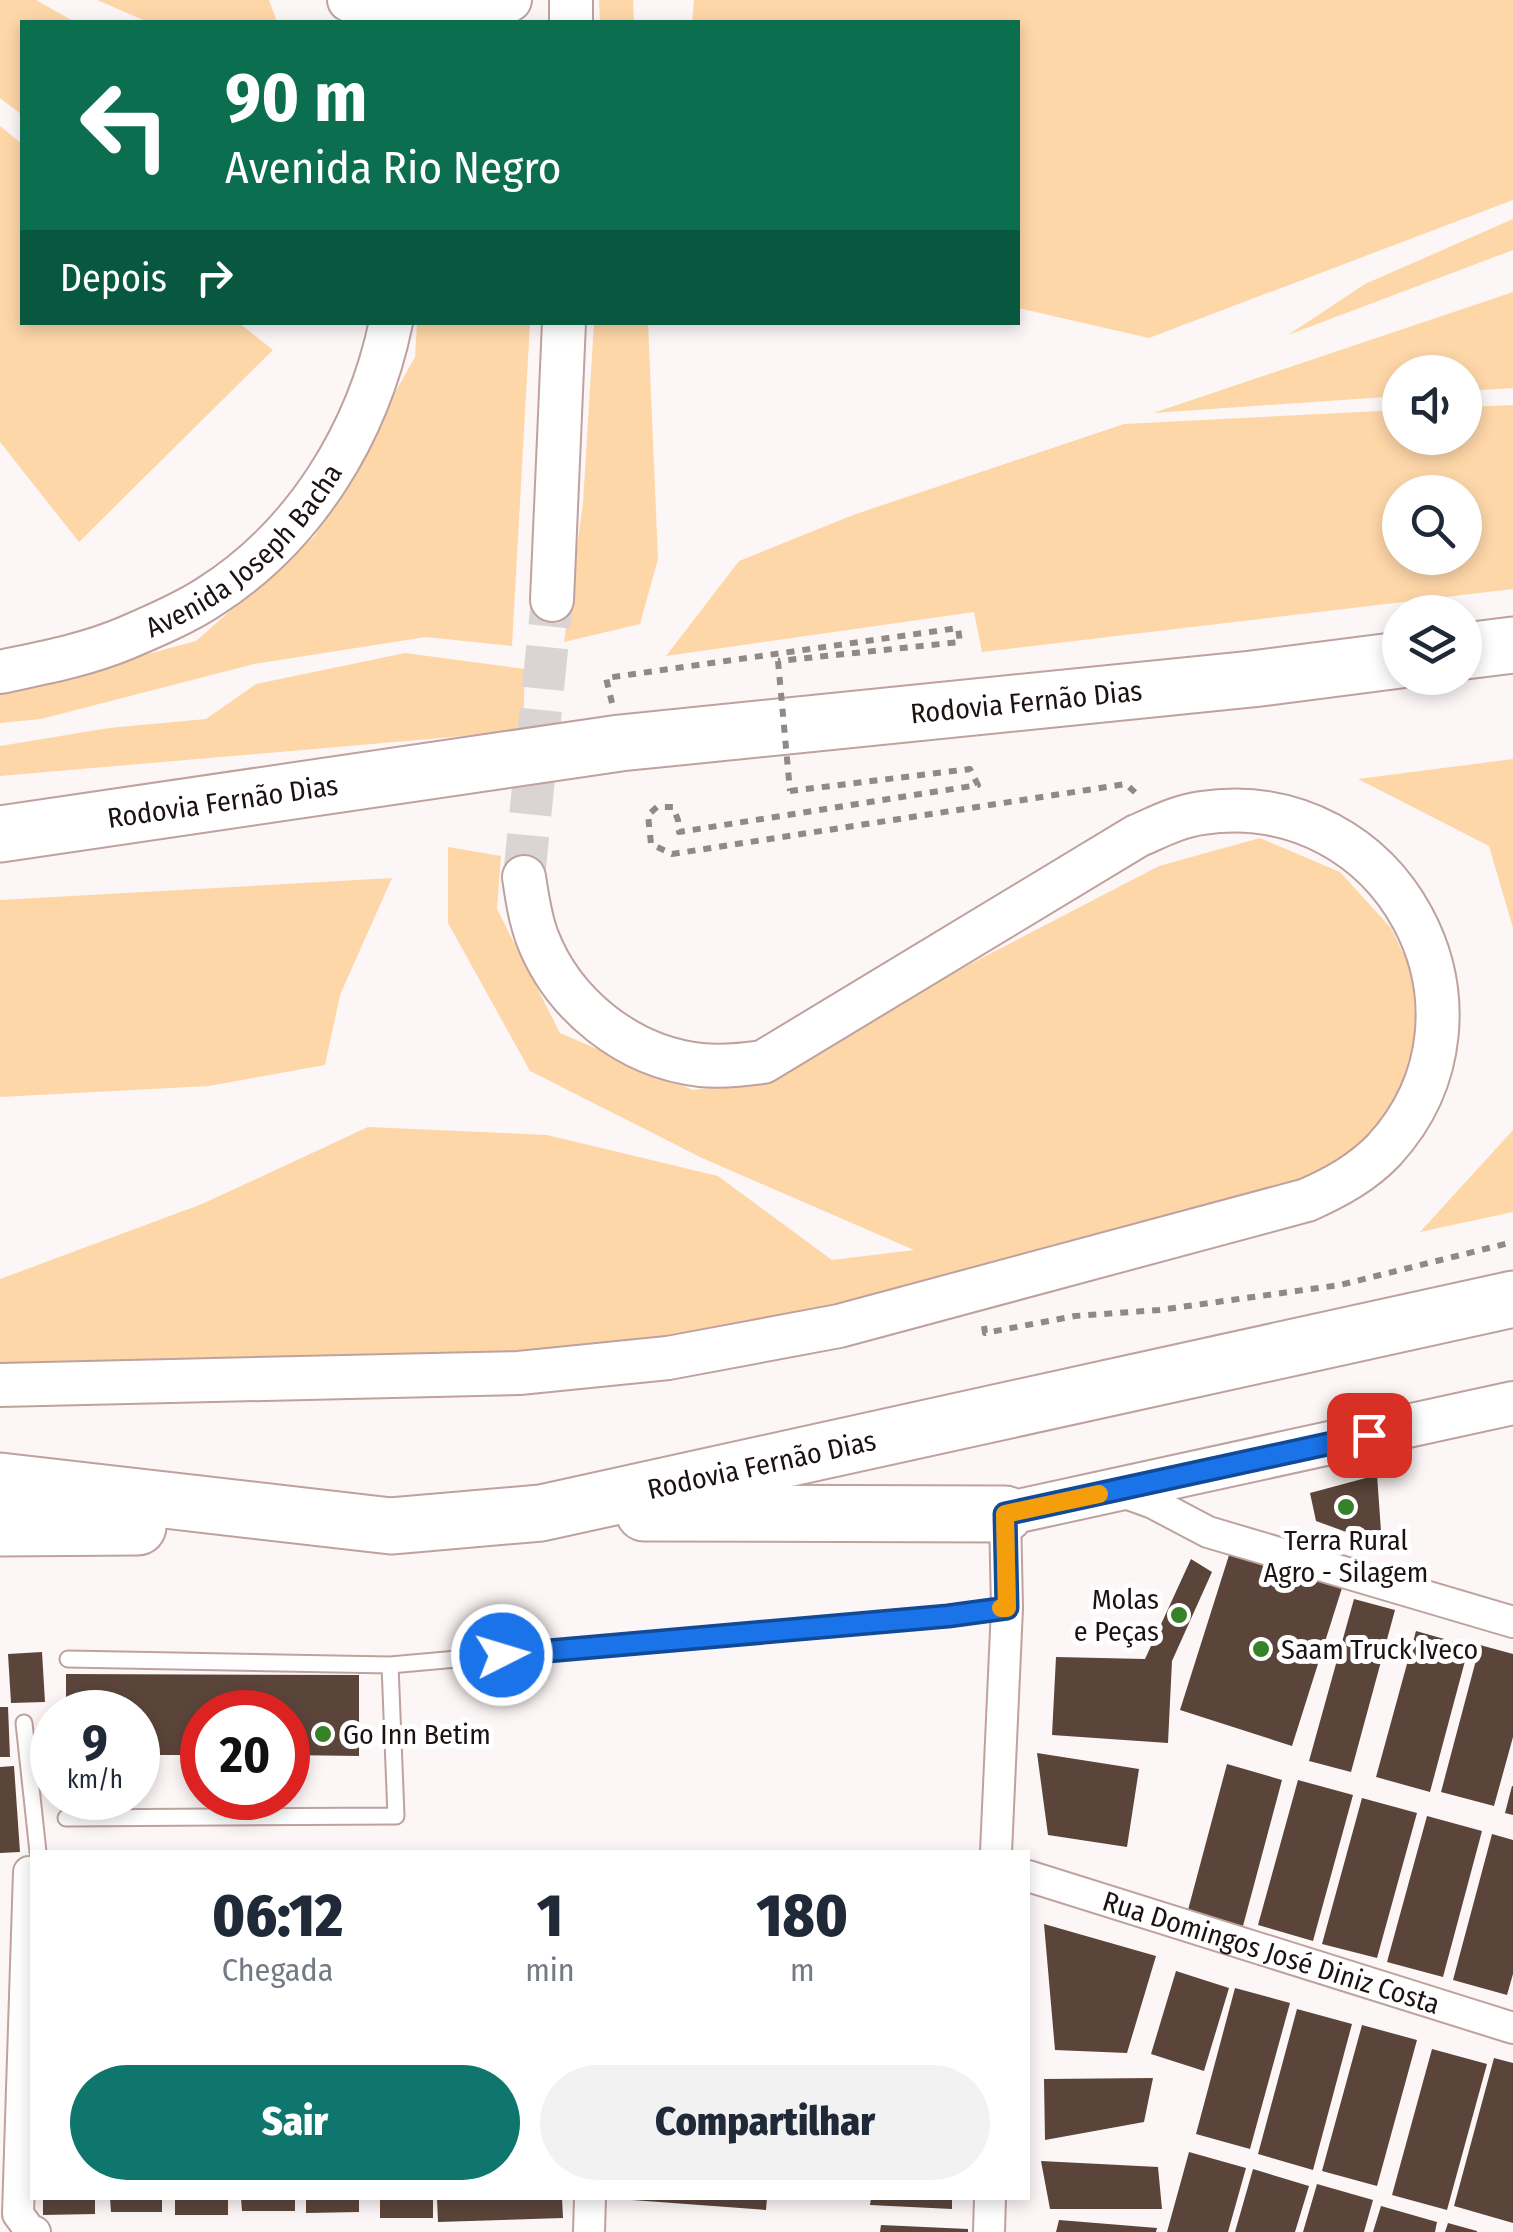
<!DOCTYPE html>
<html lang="pt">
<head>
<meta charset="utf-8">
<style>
	:root { --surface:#fff; --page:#f2f2f3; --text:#1f2937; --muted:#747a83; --accent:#0f766e }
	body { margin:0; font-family:"Fira Sans Condensed",sans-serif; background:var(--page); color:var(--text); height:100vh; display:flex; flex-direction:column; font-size:38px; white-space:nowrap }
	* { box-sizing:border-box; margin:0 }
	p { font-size:32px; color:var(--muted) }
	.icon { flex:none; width:55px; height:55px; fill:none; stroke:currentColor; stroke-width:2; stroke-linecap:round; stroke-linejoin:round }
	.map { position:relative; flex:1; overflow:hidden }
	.drawer { position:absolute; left:30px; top:1850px; width:1000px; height:350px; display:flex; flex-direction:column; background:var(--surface); border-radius:0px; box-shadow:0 5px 15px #0003 }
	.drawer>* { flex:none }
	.guide { position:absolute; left:20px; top:20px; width:1000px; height:305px; border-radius:0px; box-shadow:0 5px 15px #0003; background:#0b6e4f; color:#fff; overflow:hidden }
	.controls { position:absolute; left:1382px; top:355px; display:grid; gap:20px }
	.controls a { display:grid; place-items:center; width:100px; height:100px; border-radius:50%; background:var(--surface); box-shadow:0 5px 15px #0003; font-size:50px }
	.speed { position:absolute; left:30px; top:1690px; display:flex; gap:20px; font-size:50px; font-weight:700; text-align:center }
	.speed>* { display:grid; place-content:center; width:130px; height:130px; border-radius:50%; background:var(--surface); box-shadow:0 5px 15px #0003; line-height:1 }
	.speed small { font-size:25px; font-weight:400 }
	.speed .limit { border:15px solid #d22; background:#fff; color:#111 }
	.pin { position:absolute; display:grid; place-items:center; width:85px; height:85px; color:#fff; margin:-42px; border-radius:20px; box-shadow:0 5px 15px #0006 }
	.me { position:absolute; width:110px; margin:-55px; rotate:85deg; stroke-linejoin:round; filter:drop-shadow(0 0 8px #0008) }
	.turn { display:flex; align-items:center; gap:35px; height:210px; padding:0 40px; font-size:45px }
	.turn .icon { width:130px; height:130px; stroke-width:2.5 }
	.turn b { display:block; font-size:70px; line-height:85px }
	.then { display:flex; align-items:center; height:95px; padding:0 40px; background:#0003; gap:20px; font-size:38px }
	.eta { display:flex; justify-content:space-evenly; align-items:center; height:170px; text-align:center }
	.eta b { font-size:60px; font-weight:800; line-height:70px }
	.primary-button { display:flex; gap:20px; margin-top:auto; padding:20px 40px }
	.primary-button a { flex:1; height:115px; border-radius:60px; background:var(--accent); color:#fff; font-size:40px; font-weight:800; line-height:115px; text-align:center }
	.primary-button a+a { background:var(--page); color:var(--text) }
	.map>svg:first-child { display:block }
	.green { fill:#fed7a8; fill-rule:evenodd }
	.building { fill:#5b453a }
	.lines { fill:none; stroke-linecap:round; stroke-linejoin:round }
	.secondary-tunnel { stroke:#dbd4d4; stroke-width:42; stroke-dasharray:42 21; stroke-linecap:butt }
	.lane-casing { stroke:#bfa19e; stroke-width:19 }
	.street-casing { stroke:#bfa19e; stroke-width:34 }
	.secondary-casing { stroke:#bfa19e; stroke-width:46 }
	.highway-casing { stroke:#bfa19e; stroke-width:59 }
	.path { stroke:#918888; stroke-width:6; stroke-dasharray:8 8; stroke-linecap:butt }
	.lane { stroke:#fff; stroke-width:15 }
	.street { stroke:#fff; stroke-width:30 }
	.secondary { stroke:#fff; stroke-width:42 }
	.highway { stroke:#fff; stroke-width:55 }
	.path-bridge { stroke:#918888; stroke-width:6; stroke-dasharray:8 8; stroke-linecap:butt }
	.route-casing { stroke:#114b97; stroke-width:25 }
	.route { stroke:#1a73e8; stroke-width:18 }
	.slow { stroke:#f59e0b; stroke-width:18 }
	.poi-dot { fill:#378128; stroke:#fff; stroke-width:4 }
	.labels { text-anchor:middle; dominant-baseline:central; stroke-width:10; stroke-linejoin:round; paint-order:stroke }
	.street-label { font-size:28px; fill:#1c1211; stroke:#fff }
	.poi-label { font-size:28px; fill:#1c1211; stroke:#fff; text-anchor:start }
</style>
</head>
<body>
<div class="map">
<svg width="1513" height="2232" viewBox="0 0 1513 2232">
	<rect width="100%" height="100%" fill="#fdf6f6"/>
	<path class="green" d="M0,0H36L75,22H22V115L0,98Z
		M97,0H269L277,22H148Z
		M599,0H633L634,22H600Z
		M694,0H1513V200L1149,338L1018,308V22H692Z
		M0,126L22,144V322L239,323L273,350L79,542L0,442Z
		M1513,219V250L1288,335L1365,284Z
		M1513,292V388L1465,391V372H1400V396L1153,413Z
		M417,323H530L512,646L426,637L254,664L41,719L0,723V694L196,641L315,536L415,357Z
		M594,323H648L658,559L640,624L564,642L583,503Z
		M1513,405V589L982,652L974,612L666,656L739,561L853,515L1124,424L1400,410V438H1465V407ZM1400,492H1465V558H1400Z
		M405,653L525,669L523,731L0,776V746L109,728L206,719L256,684Z
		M1513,759V928L1489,846L1358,779Z
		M1260,838L1340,872L1391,928L1424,996L1419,1066L1367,1153L1301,1186L773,1330L485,1354L0,1379V1279L202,1204L368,1127L547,1135L718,1176L832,1260L914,1250L702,1158L530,1071L448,923V847L501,856L497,909L560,1033L693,1090L776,1079L926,987L1159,866Z
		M392,878L340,995L325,1065L209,1086L0,1097V900Z
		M1513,1130V1212L1420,1232Z"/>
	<path class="building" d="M1377,1475L1382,1545L1316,1521L1310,1493Z
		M1230,1552L1342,1588L1292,1746L1180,1710Z
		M1191,1559L1212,1572L1172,1661L1168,1743L1052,1735L1056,1657L1145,1659Z
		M1354,1599L1395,1610L1351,1772L1309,1761Z
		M1416,1631L1469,1646L1430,1792L1376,1777Z
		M1480,1645L1513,1654V1737L1494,1806L1441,1792Z
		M42,1652L45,1702L11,1703L8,1654Z
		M66,1674L359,1675V1756L288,1755V1712H202V1755H138V1712H66Z
		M0,1707H8L10,1757H0Z
		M1037,1753L1139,1769L1127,1847L1048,1835Z
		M1227,1764L1282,1780L1243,1926L1188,1910Z
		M14,1766L20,1852L0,1853V1767Z
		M1298,1780L1353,1795L1313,1941L1258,1925Z
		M1512,1786H1513V1815L1505,1813Z
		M1362,1798L1417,1813L1377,1958L1322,1944Z
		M1427,1816L1482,1831L1443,1977L1387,1962Z
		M1492,1834L1513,1840V1974L1507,1995L1453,1980Z
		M1044,1924L1156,1956L1127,2053L1055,2050Z
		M1176,1971L1229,1988L1204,2071L1151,2054Z
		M1235,1988L1290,2003L1250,2149L1196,2134Z
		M1297,2009L1352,2024L1313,2170L1258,2154Z
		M1362,2025L1417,2040L1377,2186L1322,2171Z
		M1432,2049L1487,2064L1447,2210L1392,2195Z
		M1494,2058L1513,2063V2223L1454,2206Z
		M1153,2078L1144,2122L1045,2140L1044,2079Z
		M1189,2152L1246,2168L1228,2232H1167Z
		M1041,2161L1158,2167L1162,2209H1050Z
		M1253,2169L1309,2186L1295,2232H1235Z
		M1317,2184L1373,2200L1364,2232H1303Z
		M43,2198H95V2214L43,2215Z
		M110,2198H162V2212H111Z
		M175,2198H228V2215H175Z
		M241,2198H295V2211H242Z
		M306,2198H359V2212L306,2213Z
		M380,2198H433V2218H380Z
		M437,2198H562L563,2218L438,2222Z
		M632,2198H767L766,2210L632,2200Z
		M871,2198H952V2209L870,2205Z
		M1381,2206L1437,2222L1435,2232H1373Z
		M1059,2220L1157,2228L1156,2232H1056Z
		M1448,2223L1477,2231V2232H1445Z
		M881,2225L968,2229V2232H880Z"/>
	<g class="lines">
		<path class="secondary-tunnel" d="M524,877L552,600"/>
		<g class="lane-casing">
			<path id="lane" d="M390,1665L948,1615L1007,1608
				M24,1723L38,1852
				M66,1818L396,1816L390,1665L68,1659"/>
		</g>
		<g class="street-casing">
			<g id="street">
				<path d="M1117,1490L1153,1503L1208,1532L1513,1622"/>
				<path d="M996,1852L1007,1608L1005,1514"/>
				<path d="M29,1872L18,2214L29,2229L35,2232"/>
				<path id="s1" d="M1028,1876L1513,2028"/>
				<path d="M589,2232L590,2198"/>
				<path d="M989,2232L990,2198"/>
			</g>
		</g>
		<g class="secondary-casing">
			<g id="secondary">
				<path d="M349,0C400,28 458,27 510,0"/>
				<path d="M571,22V0"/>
				<path d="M552,600L564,322"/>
				<path id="s2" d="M0,672C42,663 86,655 126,638C152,627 185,613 209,597C305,536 368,433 391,322"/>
				<path d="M0,1385L519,1373L668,1358L839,1326L1307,1200C1336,1187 1362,1173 1384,1150C1513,1009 1392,785 1202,813C1179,816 1158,827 1137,836L763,1062C742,1065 722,1067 701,1065C628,1057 563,1005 537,937C530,918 527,897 524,877"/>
				<path d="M1005,1514L1513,1403"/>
			</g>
		</g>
		<g class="highway-casing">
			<g id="highway">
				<path d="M1465,651L1513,645"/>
				<path id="s3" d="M0,834L620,743L1252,679L1400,660"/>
				<path id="s4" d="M0,1481L391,1526L541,1513L1513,1299"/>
				<path d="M644,1513L1005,1514"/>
				<path d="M0,1528L138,1527"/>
			</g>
		</g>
		<path class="path" d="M612,703L606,678L958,628L960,642L778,661
			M790,791L970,769L978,785L679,832L678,820L673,807H657L648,815L651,844L672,854L1126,784L1139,796
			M984,1326L985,1333L1075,1316L1159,1310L1340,1285L1513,1242"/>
		<use href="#lane" class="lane"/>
		<use href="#street" class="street"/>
		<use href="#secondary" class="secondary"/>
		<use href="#highway" class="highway"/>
		<path class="path-bridge" d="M778,661L790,791"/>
	</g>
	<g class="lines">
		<g class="route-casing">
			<path id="route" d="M502,1655L948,1616L1007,1608L1005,1514L1369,1435"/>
		</g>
		<use href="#route" class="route"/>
		<path class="slow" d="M1001,1608H1007L1005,1514L1099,1494"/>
	</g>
	<g class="poi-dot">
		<circle cx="1346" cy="1507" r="10"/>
		<circle cx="1179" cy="1615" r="10"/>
		<circle cx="1261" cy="1649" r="10"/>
		<circle cx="323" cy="1734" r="10"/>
	</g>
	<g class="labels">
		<g class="street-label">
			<text stroke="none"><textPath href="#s2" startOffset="280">Avenida Joseph Bacha</textPath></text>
			<text stroke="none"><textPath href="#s3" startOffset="1035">Rodovia Fernão Dias</textPath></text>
			<text stroke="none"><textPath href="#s3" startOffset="225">Rodovia Fernão Dias</textPath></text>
			<text stroke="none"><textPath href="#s4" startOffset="770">Rodovia Fernão Dias</textPath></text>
			<text stroke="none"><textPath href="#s1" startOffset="255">Rua Domingos José Diniz Costa</textPath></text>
		</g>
		<g class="poi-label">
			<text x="1346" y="1540" text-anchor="middle">Terra Rural<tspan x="1346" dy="32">Agro - Silagem</tspan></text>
			<text x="1159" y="1599" text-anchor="end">Molas<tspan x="1159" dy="32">e Peças</tspan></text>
			<text x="1281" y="1649">Saam Truck Iveco</text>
			<text x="343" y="1734">Go Inn Betim</text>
		</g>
	</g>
</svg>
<div class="controls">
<a><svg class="icon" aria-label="sound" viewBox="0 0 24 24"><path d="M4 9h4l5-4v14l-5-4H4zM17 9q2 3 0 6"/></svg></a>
<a><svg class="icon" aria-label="search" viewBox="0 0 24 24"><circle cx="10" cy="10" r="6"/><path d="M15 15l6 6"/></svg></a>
<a><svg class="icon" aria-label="layers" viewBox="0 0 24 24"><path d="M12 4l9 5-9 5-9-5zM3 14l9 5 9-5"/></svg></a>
</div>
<div class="speed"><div>9<small>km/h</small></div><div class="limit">20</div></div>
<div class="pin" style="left:1369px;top:1435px;background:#d93025"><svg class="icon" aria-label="arrive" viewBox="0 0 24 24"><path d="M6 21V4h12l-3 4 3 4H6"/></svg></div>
<svg class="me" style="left:502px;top:1655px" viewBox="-20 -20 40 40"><circle r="17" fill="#1a73e8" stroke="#fff" stroke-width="3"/><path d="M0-11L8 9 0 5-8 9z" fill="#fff"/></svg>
<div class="guide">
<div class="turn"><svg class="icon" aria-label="left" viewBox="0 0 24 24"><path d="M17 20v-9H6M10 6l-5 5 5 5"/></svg><div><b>90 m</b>Avenida Rio Negro</div></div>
<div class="then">Depois<svg class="icon" aria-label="right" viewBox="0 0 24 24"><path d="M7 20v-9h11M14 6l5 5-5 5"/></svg></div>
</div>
<section class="drawer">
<div class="eta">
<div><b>06:12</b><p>Chegada</p></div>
<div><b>1</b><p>min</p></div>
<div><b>180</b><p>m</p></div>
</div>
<div class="primary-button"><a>Sair</a><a>Compartilhar</a></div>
</section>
</div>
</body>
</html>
